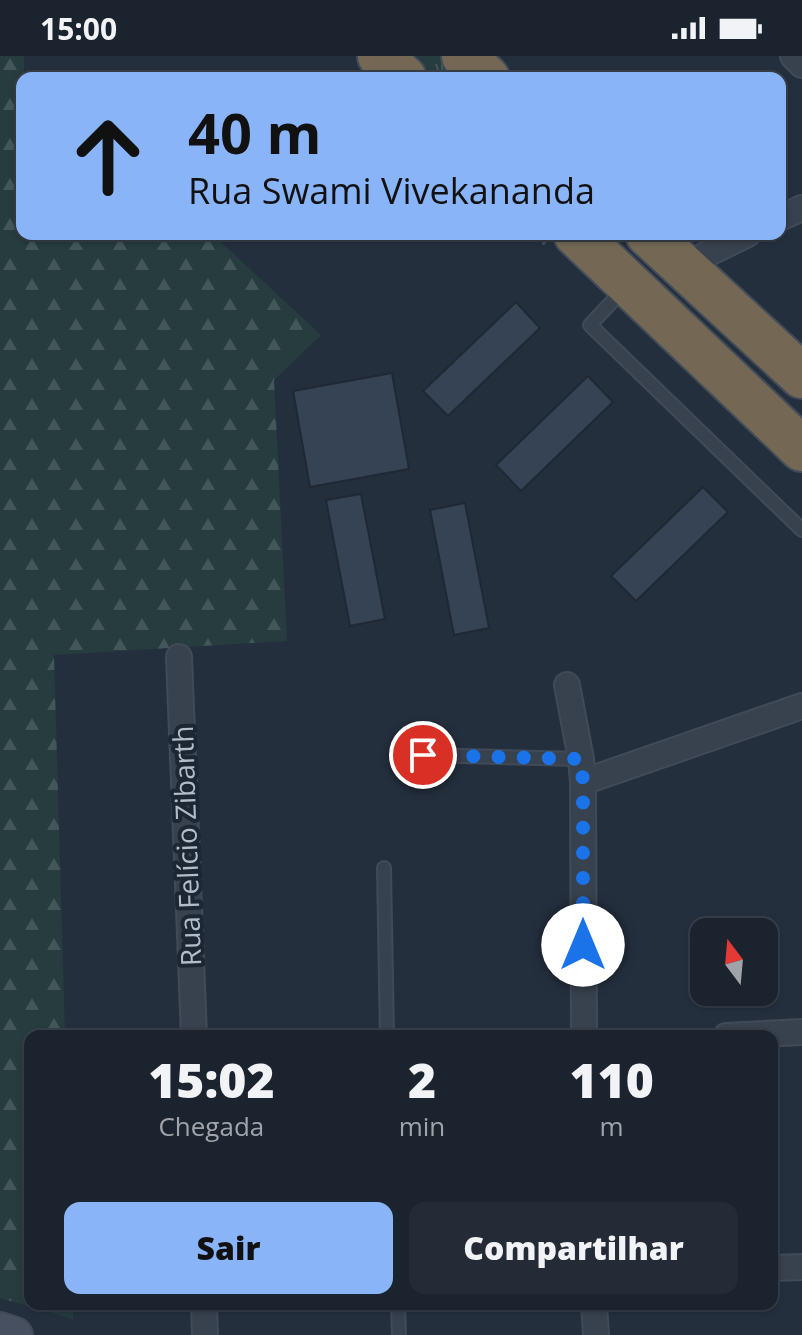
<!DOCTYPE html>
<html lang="pt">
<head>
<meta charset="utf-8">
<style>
	:root { --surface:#1b232e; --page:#242b36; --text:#f1f3f6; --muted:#a0a4aa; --line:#39404a; --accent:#8ab4f8 }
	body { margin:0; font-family:"Open Sans",sans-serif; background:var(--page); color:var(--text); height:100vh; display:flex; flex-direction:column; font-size:30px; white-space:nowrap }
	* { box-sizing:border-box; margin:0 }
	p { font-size:26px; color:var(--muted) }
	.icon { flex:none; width:44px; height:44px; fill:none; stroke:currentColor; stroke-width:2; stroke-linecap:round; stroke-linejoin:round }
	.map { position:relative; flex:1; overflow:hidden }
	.drawer { position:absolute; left:24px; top:974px; width:754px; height:280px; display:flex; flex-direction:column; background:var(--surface); border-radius:16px; box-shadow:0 2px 6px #0004,0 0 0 2px var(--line) }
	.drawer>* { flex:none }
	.hud { position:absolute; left:16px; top:16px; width:770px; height:168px; border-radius:16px; box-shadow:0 2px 6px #0004,0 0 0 2px var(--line); background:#8ab4f8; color:#111; overflow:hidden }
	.needle { width:52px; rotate:344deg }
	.buttons { position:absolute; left:690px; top:862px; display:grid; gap:16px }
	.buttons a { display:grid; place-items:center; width:88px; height:88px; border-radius:16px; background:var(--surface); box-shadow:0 2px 6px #0004,0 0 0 2px var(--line); font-size:40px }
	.pin { position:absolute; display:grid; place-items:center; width:68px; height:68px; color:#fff; margin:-34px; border:4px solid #fff; border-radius:50%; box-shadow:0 2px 8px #0007 }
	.me { position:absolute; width:88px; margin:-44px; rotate:0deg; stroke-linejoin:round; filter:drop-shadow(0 0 6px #0008) }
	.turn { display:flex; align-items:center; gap:28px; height:168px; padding:0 40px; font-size:36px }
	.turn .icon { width:104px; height:104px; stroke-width:2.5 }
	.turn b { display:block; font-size:56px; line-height:68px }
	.eta { display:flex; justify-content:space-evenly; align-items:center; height:136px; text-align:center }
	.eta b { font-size:48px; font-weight:800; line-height:56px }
	.action { display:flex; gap:16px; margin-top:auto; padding:16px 40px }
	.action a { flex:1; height:92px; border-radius:16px; background:var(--accent); color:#111; font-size:32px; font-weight:800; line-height:92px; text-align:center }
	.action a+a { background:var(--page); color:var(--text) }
	.status { display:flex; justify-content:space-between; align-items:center; height:56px; padding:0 40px; background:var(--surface); direction:ltr }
	.status svg { height:22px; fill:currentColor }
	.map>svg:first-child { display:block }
	.grass { fill:url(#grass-tufts) }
	.forest { fill:url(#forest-firs) }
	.building { fill:#364354; stroke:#1f2835; stroke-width:2 }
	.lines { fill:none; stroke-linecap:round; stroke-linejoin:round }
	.lane-casing { stroke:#414a57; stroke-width:16 }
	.street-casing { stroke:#414a57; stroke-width:28 }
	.secondary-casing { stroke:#414a57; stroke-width:38 }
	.highway-casing { stroke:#434c59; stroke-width:48 }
	.path { stroke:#3f5557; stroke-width:4; stroke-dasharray:6 6; stroke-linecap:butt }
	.lane { stroke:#38414e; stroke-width:12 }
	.street { stroke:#38414e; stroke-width:24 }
	.secondary { stroke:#465061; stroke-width:34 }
	.highway { stroke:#746855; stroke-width:44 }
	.route { stroke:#1a73e8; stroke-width:14; stroke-dasharray:0 25.2 }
	.labels { text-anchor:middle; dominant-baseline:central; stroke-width:8; stroke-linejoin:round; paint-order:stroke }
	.street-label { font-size:28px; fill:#b4bcc9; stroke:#1d2633 }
</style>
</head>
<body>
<div class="status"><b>15:00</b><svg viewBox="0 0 49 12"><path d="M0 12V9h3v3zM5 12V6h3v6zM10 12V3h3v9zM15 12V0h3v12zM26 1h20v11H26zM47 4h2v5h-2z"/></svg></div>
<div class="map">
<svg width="802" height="1279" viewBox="0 0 802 1279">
	<defs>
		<pattern id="grass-tufts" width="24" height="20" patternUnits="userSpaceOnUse" patternTransform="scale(2)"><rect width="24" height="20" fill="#263c3f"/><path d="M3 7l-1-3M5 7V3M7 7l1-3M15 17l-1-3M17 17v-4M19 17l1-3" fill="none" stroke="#435659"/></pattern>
		<pattern id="forest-firs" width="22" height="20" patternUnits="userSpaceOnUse" patternTransform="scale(2)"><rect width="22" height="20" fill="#263c3f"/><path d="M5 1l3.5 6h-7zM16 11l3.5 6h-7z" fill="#435659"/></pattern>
	</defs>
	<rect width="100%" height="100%" fill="#242f3e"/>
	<path class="grass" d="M412,0H446L470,22H438Z"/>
	<path class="forest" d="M0,0H24V22H22V178H212L321,279L274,324L287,585L54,599L65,980H30V1248H73V1263L0,1242Z"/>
	<path class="building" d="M516,246L540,272L448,360L423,335Z
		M392,317L409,413L310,431L293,335Z
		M588,320L613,346L521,435L496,409Z
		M703,431L728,456L636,545L611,520Z
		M361,438L385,563L350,570L326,444Z
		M465,447L489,572L454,579L430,454Z"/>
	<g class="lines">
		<g class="lane-casing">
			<path id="lane" d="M624,233L590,269L802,474
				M423,699L581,703
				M384,812L387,980
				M398,1248L399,1279"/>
		</g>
		<g class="street-casing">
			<path id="street" d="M793,0L802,9
				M780,162L802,152
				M687,216L705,199L748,178
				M179,601L194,980
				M567,629L581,703L583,726
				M584,980L583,726L802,650
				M726,980L802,976
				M772,1212L802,1211
				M204,1248L205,1279
				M594,1248L596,1279"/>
		</g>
		<g class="secondary-casing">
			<path id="secondary" d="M0,1274L15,1279"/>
		</g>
		<g class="highway-casing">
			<path id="highway" d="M380,0L404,22
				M464,0L487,22
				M576,178L802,393
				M648,178L802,320"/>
		</g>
		<path class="path" d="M534,178L545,188"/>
		<use href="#lane" class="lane"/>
		<use href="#street" class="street"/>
		<use href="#secondary" class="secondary"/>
		<use href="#highway" class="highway"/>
	</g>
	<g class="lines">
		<path class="route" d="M423,699L581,703L583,726V889"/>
	</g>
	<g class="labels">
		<g class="street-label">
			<text transform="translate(186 790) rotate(-92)">Rua Felício Zibarth</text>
		</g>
	</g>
</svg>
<div class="buttons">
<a><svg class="needle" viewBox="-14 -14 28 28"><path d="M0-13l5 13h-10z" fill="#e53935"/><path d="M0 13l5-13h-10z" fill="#a0a4aa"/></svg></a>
</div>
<div class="pin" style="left:423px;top:699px;background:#d93025"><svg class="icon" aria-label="arrive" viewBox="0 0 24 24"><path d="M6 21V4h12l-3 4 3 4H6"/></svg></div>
<svg class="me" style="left:583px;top:889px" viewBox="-20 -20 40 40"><circle r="19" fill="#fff"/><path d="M0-13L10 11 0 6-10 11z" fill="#1a73e8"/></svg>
<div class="hud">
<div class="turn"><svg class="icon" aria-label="ahead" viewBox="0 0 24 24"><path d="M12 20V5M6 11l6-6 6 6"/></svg><div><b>40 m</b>Rua Swami Vivekananda</div></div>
</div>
<section class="drawer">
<div class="eta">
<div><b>15:02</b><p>Chegada</p></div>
<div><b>2</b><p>min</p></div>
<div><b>110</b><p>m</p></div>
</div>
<div class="action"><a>Sair</a><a>Compartilhar</a></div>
</section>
</div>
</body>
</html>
